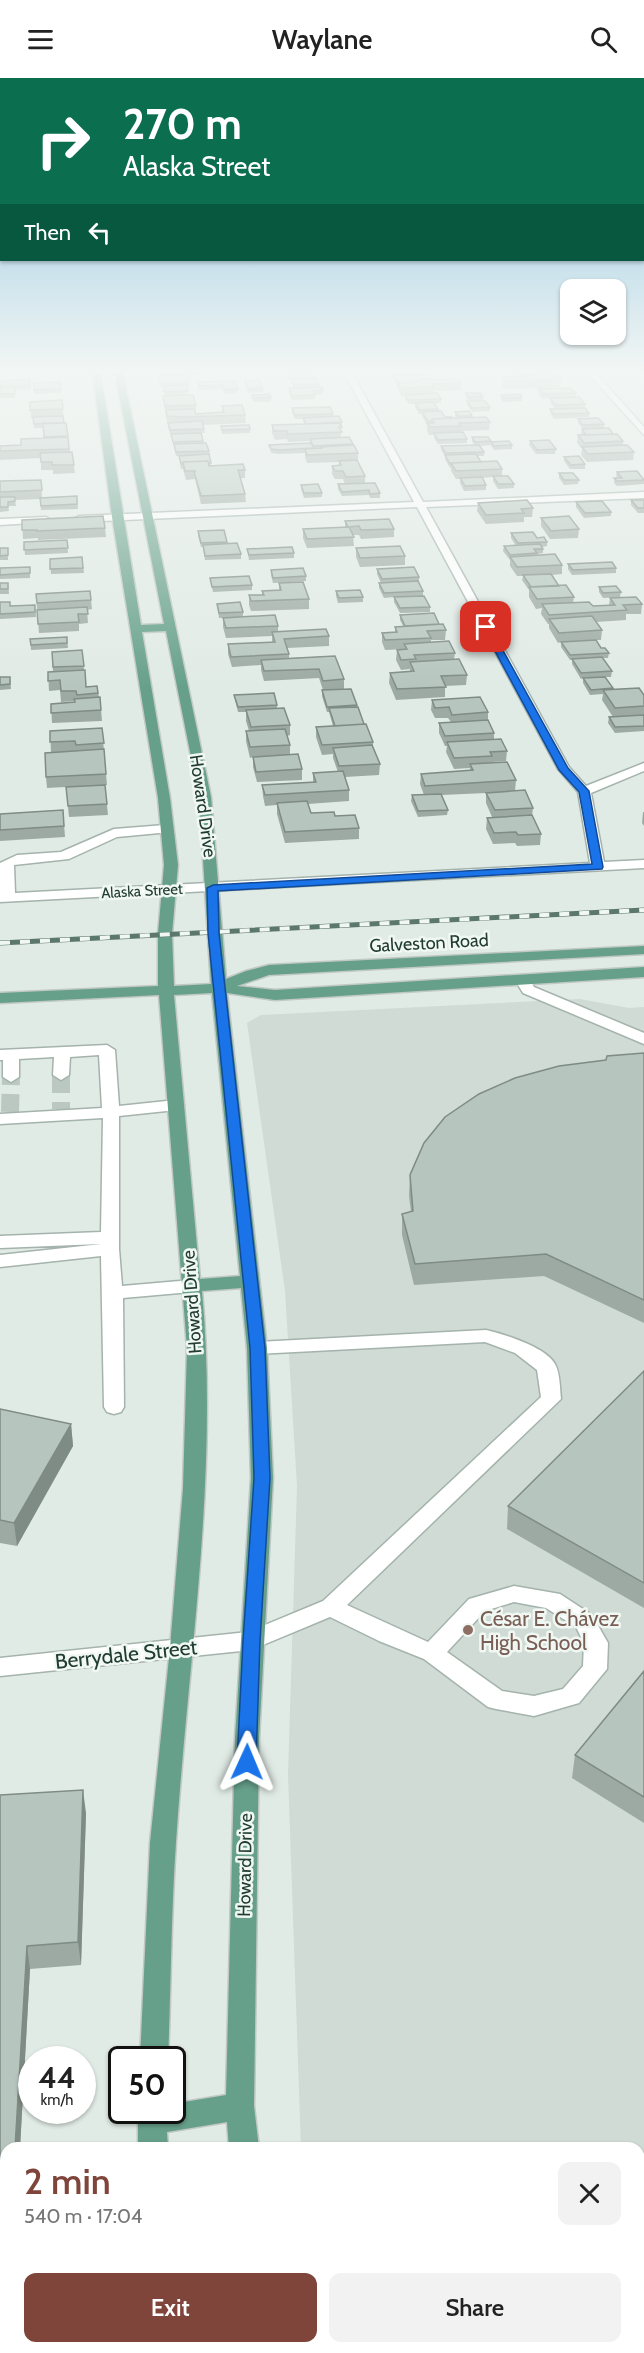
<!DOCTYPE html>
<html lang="en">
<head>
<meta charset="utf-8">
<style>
	:root { --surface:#fff; --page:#f2f2f2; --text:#222; --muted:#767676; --accent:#7f453b }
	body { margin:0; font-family:Cabin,sans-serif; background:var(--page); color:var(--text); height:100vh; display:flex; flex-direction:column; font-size:22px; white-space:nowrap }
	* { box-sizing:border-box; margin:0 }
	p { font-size:20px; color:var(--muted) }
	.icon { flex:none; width:33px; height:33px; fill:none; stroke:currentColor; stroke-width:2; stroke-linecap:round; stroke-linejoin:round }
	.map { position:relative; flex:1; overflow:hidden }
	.panel { position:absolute; left:0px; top:2064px; width:645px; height:212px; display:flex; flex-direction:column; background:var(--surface); border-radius:18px 18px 0 0; box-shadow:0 2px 4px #0004 }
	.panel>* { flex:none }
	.top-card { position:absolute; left:0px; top:0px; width:645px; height:183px; box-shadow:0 2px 4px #0004; background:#0b6e4f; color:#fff; overflow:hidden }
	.buttons { position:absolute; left:560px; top:201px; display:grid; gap:12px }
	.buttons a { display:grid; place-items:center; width:66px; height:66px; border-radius:12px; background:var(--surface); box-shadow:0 2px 4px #0004; font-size:30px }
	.speed { position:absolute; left:18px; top:1968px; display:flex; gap:12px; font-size:30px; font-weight:700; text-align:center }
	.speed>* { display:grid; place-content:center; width:78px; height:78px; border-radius:50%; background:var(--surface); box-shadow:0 2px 4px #0004; line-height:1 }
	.speed small { font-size:15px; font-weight:400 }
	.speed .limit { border:3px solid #111; border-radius:9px; background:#fff; color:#111 }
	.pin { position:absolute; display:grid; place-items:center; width:51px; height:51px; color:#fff; margin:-26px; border-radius:12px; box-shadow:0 3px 9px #0006 }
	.me { position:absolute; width:66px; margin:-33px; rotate:1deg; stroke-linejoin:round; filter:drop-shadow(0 0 4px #0008) }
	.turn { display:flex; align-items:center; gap:21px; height:126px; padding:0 24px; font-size:27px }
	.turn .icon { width:78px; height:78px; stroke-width:2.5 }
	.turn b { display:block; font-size:42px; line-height:51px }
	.then { display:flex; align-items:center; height:57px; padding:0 24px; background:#0003; gap:12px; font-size:22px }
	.round { display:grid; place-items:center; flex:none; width:63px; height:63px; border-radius:12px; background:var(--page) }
	.head { display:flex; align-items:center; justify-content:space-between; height:102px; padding:0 24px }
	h1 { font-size:36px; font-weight:600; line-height:45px; color:var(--accent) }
	.primary-button { display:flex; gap:12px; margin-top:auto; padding:12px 24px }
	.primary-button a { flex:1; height:69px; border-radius:12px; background:var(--accent); color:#fff; font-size:24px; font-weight:600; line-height:69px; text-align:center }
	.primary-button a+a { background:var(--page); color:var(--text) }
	header { display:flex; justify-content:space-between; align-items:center; height:78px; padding:0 24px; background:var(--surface); font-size:27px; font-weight:600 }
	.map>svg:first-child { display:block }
	.built { fill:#cfdbd4 }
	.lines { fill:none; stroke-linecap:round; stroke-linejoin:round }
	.minor-tunnel { stroke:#bbc8c2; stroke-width:18; stroke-dasharray:18 9; stroke-linecap:butt }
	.minor-casing { stroke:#a4b3ac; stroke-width:3 }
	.major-casing { stroke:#c1c8c6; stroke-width:3 }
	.minor { fill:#fff; fill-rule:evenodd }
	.major { fill:#66a08b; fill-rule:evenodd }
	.rail-casing { stroke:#5c776d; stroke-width:5 }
	.rail { stroke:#f1f8f4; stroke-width:4; stroke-dasharray:10; stroke-linecap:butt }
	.wall { fill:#9daaa3 }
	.shaded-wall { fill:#7f8b85 }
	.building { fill:#b6c6be; stroke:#7f8b85; stroke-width:1.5 }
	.route { fill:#1a73e8; stroke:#114b97; stroke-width:1.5 }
	.education-dot { fill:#8d6e63; stroke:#f1f8f4; stroke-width:2 }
	.labels { text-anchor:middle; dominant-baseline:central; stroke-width:5; stroke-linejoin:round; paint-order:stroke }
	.far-street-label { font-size:15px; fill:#213c32; stroke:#f1f8f4 }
	.street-label { font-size:18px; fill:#213c32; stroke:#f1f8f4 }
	.near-education-label { font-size:21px; fill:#785e54; stroke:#f1f8f4; text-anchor:start }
	.near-street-label { font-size:21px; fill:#213c32; stroke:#f1f8f4 }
</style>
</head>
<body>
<header><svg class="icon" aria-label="menu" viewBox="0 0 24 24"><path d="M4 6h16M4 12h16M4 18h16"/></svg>Waylane<svg class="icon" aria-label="search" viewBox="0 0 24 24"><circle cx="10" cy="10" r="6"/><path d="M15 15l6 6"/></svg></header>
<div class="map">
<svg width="644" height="2275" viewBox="0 0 644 2275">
	<rect width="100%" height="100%" fill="#e1ebe6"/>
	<path class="built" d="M580,921L629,930L644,929V2275H322V2270H639V2070H301L288,1696L297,1408L285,1213L247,945L261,937Z"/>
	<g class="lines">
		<path class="minor-tunnel" d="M61,997V1031
			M10,1034L11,999"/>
		<g class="minor-casing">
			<path id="minor" d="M342,291H350L423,424L644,414V420L426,429L569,689L586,708L644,685V693L591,715L604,784L644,782V790L0,824V785L17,777L61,774L114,751L165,747L170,748L172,751L170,754L117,759L69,781L14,787L15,815L590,785L578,714L558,691L417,429L79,444L74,441L79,438L414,424Z
				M584,291H592L644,349V357Z
				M46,439L51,442L49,444L0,447V441Z
				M523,897L528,899L534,909L644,955V966L523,915L515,902Z
				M107,967L115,972L119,1028L176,1022L184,1027L176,1032L119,1038V1171L122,1208L191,1202L198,1204L200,1208L198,1212L191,1214L123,1220L124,1329L121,1334L114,1336L107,1334L104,1329L101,1178L0,1189V1177L101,1166L0,1170V1158L101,1154L103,1040L0,1046V1036L102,1030L99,977L70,979L69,997L61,1002L53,997L54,979L19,981V999L11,1004L3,999V982H0V972Z
				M486,1252C504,1256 549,1270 556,1288C560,1297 560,1311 561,1321L347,1527L428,1564L469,1521L514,1508L560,1516L592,1537L608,1565L607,1591L579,1625L534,1638L496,1631L488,1629L424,1581L379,1563L330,1539L251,1572L0,1598V1580L248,1554L323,1523L541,1319L537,1292L515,1275L485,1264L257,1276L250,1275L247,1270L250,1265L257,1264ZM514,1524L546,1530L576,1549L584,1565L583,1588L563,1611L534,1618L502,1613L447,1574L485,1533Z"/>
		</g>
		<g class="major-casing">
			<path id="major" d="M92,291H100L141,547L164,546L114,291H122L211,719L226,901L246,893L269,887L644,868V876L269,897L237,908L275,912L644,889V899L275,922L227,915L267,1270L273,1400L259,1661L254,2028L259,2070H229L227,2044L167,2054L168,2070H138V2032H172V2026L226,2017L235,1661L251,1400L247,1270L241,1210L202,1213C219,1397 188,1581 176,1764C171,1836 171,1909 168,1982H140L150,1765L170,1570L183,1410L187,1270L159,917L0,925V915L158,908V856L164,787L158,720L112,439ZM166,553L199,719L211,906L174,908L172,856L178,787L170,720L142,554ZM212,915L240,1198L200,1201L174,917Z
				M146,2270H178V2275H146Z
				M246,2270H278V2275H246Z"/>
		</g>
		<use href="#minor" class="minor"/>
		<use href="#major" class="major"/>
		<g class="rail-casing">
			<path id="rail" d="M0,865L644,832"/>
		</g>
		<use href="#rail" class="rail"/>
	</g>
	<path class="wall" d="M0,291H58V295H0Z
		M157,291H202L203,297H184L189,304L190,308H187L188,317L165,318L163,308L160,309L158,300V296Z
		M287,291H311L315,300L319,306V309L323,312V316L315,317V321L292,322L289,315V310H294L291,303H289L286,296Z
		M387,291H413L416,297L430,300V302L461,305V312L434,313V316L441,321V325L434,326L438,331L437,334L445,339L453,340H456L455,338V334L472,338V340L490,344L489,352L461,353L460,354L467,361V365L438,366L434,360V357H429L427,353V347L422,338V336H419L415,329V326H408L405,321V318H401L393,300H392L388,293V292Z
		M516,291L562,292L561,300H560L561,301L560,309L505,311L502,307L503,299H516Z
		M30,301L31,311L15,312V320H0V303Z
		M235,303L238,311V315L224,316L223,311L199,312L198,308V304Z
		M245,303L263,310V314L248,315L245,307Z
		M60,304L61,315L34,316V305Z
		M538,311L576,315V319L585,326V330L589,335V339L554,341L550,335V331H555L550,324V320L542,321L538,315Z
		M466,315L483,318V322L468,323L466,319Z
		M252,317L271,319V324H253Z
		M501,317L522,319V323L503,324L501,321Z
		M163,318L196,327V336L222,335V328L245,337L246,345L203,347L205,355H201L203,365L209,373L211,388L245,392V400H240L245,416L246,424L201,426L195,401L186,402L183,391H181L179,378H176L171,356H170L166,339Z
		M62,322L64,345H66L70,374H72L75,395L53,396V392H41V380L0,382V368L21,367L44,360L43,350H34L33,340H31L30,324Z
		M467,323L490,329V333L472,334L467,327Z
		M292,330L333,336V339L342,344V348H341V360L353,366L358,375V383H357L365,398V405L380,415V420H370L369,417L342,418L338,411V406H345L343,401H335L332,396V388L339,387V384L307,385L305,379V375L279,376L271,375L269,367L310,365V363L288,364L287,361L275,362L272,355V347L304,346L303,341H295L292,335Z
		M578,341L604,346V351L613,356L623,363V367L634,374L633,382L587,384L581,377L582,371L577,365L578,357H582L581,356L582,351H583L578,345Z
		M221,348L250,351V355L222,356Z
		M472,359L491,363V367L480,368L484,374V378H478L481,384L502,391V398L514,406V410L498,411L493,403V399L482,400L486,407V412L464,413L460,405V401H456L451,393V390H450L445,381V378L441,372V368L474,367L472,363Z
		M530,363L556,371L555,376H536L529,367Z
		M491,364L512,367V371L494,372L491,368Z
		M564,379L585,386V391H570L564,383Z
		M617,394L644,401V406L617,408L614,405V400H618L616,398Z
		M559,395L579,402L578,406L564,407L559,400Z
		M41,402L42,420L77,418L78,431L41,432L40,421L15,422L16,428H8L9,433L0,434V403Z
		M301,407L322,415V419L304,420L301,411Z
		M631,422H644V435H638L631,427Z
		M576,424L611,434V438L584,440L576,429Z
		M478,425L533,430L532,439H524V444L486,446L477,433Z
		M541,440L579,451L578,460L550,461L541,448Z
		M22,442L105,450L106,459L38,462V460L23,461Z
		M345,443L394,451V459L361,461L359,457H353L354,468L307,470L303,460V451L345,449Z
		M198,453L227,464V466L241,476V481L205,482L203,469H201L198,458Z
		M511,455L537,460L547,464V468L542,469L543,471V475L537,476V477L562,487V496L552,497L559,508L574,519L573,525L593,528L609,527L610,520L642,526L641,536H626V542L596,544L602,552L601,562H596L601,570L609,575L608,580H603L612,593L611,599H605L613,610L612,612L644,617V653L615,655L608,645L609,639H613L602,622L603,616L590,617L583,605V600L581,601L572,586V582H570L561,569V564L558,565L549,550V546H548L541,536L542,530L536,531L529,519V512L522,502L523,498H517L510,488V482L503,473L504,468H516L511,460Z
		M67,462L68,475L25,477L24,464Z
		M0,470H8V482H0Z
		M356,470L405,478V487L360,489L356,479Z
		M247,471L294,475V480L249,482Z
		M82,479L84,495L51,496L50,481Z
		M568,486L616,490V495L572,497L568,491Z
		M30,489V500L0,501V490Z
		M377,491L419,499V504L423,513V518L430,529V534L400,535L394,524V519L384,520L379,510V505H381L377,496Z
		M271,492L306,498V503L273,505L271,497Z
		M210,500L252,507V512L213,514Z
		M0,505H8L9,516H0Z
		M279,505L309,521V531L251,533L249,527V517H262V513L279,512Z
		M599,509L621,514L620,519L603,520L599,514Z
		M90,513L92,531L87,532L88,545L79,546V553L39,555L36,516Z
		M336,513L363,519V524L338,525L336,518Z
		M0,524L10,528L35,527L36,539L0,541Z
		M217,526L243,534V539L219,540Z
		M400,537L439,546L446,552L445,562H431V564L455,575L454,581L467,597L466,607L445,608V619L396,622L389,605L390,595L410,593V591L401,592L396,582L397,572L404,571L385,572L382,564V555L395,554V549L403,548L400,542Z
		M223,540L278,548V554L329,558V568L287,570L289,576V580L335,578L344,601V611L357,627L364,646L373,664V668L380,686L379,697L345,699L349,712V723L308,726L311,735L335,738L359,750V761L285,765L277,736V727L265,728L263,718L262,707L313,704V695L338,694L333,680V676L322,677L316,659V649L333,648L329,634H327L322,618V612H323L319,600L264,603L261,592V587L232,589L228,576V566L272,564V558L226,560L223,549Z
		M67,559L68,570L31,572L30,561Z
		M82,572L86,609L97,608L99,619H100L102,643L52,645L51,626L75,624V623L61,624L60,612L49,613L48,594H53L52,574Z
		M0,599H10L11,611L0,612Z
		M234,617L277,627V631L290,647V657L287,658L290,667V676L302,691V702L257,704L253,689V679L250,680L246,663V653H249L246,643V634H238L235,622Z
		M432,622L488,634V642L494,655V661L507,673L506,683L492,684V685L516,702L515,713L533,730L532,738L541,756L540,767L517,768L515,765L493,766L486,751L487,740L492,739L486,725V715L442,717L448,732L447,737L418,739L411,723L412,717H424L420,706L421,696L470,693V690L454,691L446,674L447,668H445L439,655V645L451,644L448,640H435L431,632Z
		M102,650L107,707H105L108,737L69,739L66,709L47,710L46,699L51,674L50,653Z
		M63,732L65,759L0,763V736Z
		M643,734H644V748L642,745Z
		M644,975V1245L544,1198L414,1207L402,1157V1136L411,1134L409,1118L410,1097L606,982Z
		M644,1293V1530L507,1451L508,1428Z
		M0,1331L71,1346L73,1368L17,1468L0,1465Z
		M644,1593V1745L572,1700L575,1677Z
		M0,1717L86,1735L81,1887L30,1891L20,2070H6V2143H0Z"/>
	<path class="shaded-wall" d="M71,1346L73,1368L17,1468L14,1445Z
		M83,1712L86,1735L81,1887L78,1864Z
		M27,1868L30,1891L20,2070H15Z"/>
	<path class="building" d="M158,291H202L203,293H159Z
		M311,291L315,299L289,300L286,292Z
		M389,291H413L416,295L392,296Z
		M516,291H561L562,292L554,293L561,301L506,303L503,299L534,298L530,294H519Z
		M158,296L188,297L189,304L160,305Z
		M427,296L430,300L421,301L422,302H418V304L398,305H399L393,297Z
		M316,300L319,306L294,307L291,301Z
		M30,301V307L0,308V303Z
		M458,301L461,305L431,306L434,309L402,310L398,305L419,304L418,302Z
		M259,302L263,310L248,311L245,303Z
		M235,303L238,311L224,312L223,307L199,308L198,304Z
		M60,304L61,311L34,312V305Z
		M187,307L188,313L164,314L163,308Z
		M15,309V316H0V310Z
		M322,309L323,312L313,313L315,317L292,318L289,310Z
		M571,310L576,315L543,316L538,311Z
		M437,315L441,321L408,322L405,317Z
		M466,315H480L483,318L468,319Z
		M269,316L271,319L253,320L252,317Z
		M520,316L522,319L503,320L501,317Z
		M193,317L196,327L165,328L163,318Z
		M579,319L585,326L556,327L550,320Z
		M62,322L63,331L30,332V324Z
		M467,323H485L490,329L472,330Z
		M433,324L438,331L420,332L415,325Z
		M242,327L245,337L185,339L167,338L166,332L194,331L196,336L224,334L222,328Z
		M330,329L333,336L295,337L292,330Z
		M585,330L589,335L554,336L550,331Z
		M441,333L445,339H452L453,340L432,341V343H428L422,334Z
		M469,333L472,338H458L455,334Z
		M63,338L64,345L34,346L33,339Z
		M339,338L342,344L306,346L303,340Z
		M486,339L490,344L459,345L461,348L430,349L427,345H434L432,341Z
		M598,340L604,346L583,347L578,341Z
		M202,343L204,351L170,352L168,345Z
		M43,345H66L68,358L44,359Z
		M339,345L342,349H339L342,354L288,356L287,353H274L272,347Z
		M249,347L250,351L222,352L221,348Z
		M609,350L613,356L586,357L582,351Z
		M463,354L467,361L438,362L434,355Z
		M201,355L203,363L173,364L171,356Z
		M617,356L623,363L584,365L578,357Z
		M68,359L69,371L0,373V368L21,367V361Z
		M349,359L353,366L313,368L310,361Z
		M472,359H488L491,363L475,364Z
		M549,362L556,371L537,372L530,363Z
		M509,363L512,367L494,368L491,364Z
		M206,365L209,373L176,374L174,366Z
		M311,365L314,370L279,372L271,371L269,367Z
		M354,367L358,375L307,377L305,371L322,370L321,369Z
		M479,367L484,374L446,375L441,368Z
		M627,367L634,374L588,376L582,369Z
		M72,374L74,387H52V384H41L40,375Z
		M209,376L211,385H209L208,383L183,384V386H181L179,378Z
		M476,376L481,384L451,385L452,386H450L445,377Z
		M579,378L585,386L571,387L564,379Z
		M357,382L365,398L346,399L343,393H335L332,388L341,387L339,383Z
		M208,383L209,388L243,386L245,392H238L245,416L201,418L194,394L196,393H185L183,384Z
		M497,383L502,391L456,393L451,385Z
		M637,393L644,402L617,403L614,400H622L617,394Z
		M559,395H573L579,402H564Z
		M493,398H508L514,406H498Z
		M482,399L486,407L465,408L460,400Z
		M41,402L42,412L0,414V403Z
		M375,405L380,415L370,416L369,412L342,414L338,406Z
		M318,406L322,415H304L301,407Z
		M77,418V426L41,428L40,420Z
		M0,419H15V423L8,424V429H0Z
		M527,422L533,430L521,431L524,435L486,437L478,425Z
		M631,422H644V430H638Z
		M602,423L611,434L585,435L576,424Z
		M103,438L105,450L37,453V452H22V442Z
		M569,438L579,451L551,453L541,440Z
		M389,441L394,451L361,452L359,448L348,449L345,443Z
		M349,449L354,459L307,461L303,451Z
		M224,452L227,464L201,465L198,453Z
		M533,454L537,460L544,459L547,464L518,465L511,455Z
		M67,462L68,470L24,472V464Z
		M237,465L241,476L205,478L203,467Z
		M540,466L543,471H534L537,475L510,477L504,468Z
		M400,468L405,478L360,480L356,470Z
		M292,469L294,475L249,477L247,471Z
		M0,470H8V477L0,478Z
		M555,476L562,487L517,489L510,479Z
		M82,479L83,490L50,491V481Z
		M612,484L616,490L573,492L568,486Z
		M30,489V495L0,497V490Z
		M414,489L419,499L382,501L377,491Z
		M303,490L306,498L273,500L271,492Z
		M551,496L559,508L531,509L523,497Z
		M249,498L252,507L212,509L210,500Z
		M418,503L423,513L384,515L379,505Z
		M303,504L309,521L251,523L249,517H264L262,513L281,512L279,505Z
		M0,505H8V511H0Z
		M566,507L574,519L537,521L529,509Z
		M616,508L621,514L603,515L599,509Z
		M360,512L363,519L339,520L336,513Z
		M90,513L91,522L37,525L36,516Z
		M424,518L430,529L400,530L394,519Z
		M636,519L642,526L623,527L627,532L549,537L542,526L589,524L593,528L615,527L610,520Z
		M0,524H10V528L35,527V534L0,536Z
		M240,524L243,534L219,535L217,526Z
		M87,529L88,536H78L79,544L38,546L37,532Z
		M434,535L439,546L405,548L400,537Z
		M275,537L278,548L226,550L223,540Z
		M592,538L602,552L559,555L549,541Z
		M443,546L446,552L427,553L431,560L385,562L382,555L397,554L395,549Z
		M326,551L329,558L284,561L289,576L231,579L228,566L275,564L272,554Z
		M67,559V565L31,567L30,561Z
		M596,562L601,570H605L609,575L570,577L561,564Z
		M449,563L455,575L414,577L416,581L401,582L397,572L407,571L404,566Z
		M82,572L84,588L53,589L52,574Z
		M335,578L344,601L323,603L319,591L264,593L261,582Z
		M602,579L612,593L581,595L572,581Z
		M459,581L467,597L441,598L446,609L397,611L390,595L414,593L410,584Z
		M85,592L86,609L97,608L98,615L77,617L76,613H61L60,602L48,603V594Z
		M0,599H10V606L0,607Z
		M605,599L613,610L591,612L583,600Z
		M639,610L644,617V628L615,630L603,612Z
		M351,611L357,627L327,629L322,612Z
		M274,615L277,627L238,629L234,617Z
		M100,619L101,632L51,635V626L75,624L74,621Z
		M480,619L488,634L452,637L449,629L435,630L432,622Z
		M358,629L364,646L335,648L329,630Z
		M284,630L290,647L251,649L246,632Z
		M644,637V648L615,649L609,639Z
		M488,642L494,655L445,658L439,645Z
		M366,646L373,664L322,667L316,649Z
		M102,650L104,665L76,667L75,663L50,664V653Z
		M285,651L290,667L250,669L246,653Z
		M501,661L507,673L490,674L492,678L454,680L447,664Z
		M372,667L380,686L339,688L333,670Z
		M104,671L106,696L46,699L45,675Z
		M298,676L302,691L256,694L253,679Z
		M507,684L516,702L425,708L421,696L473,692L470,686Z
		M343,693L349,712L265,717L262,707L316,704L313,695Z
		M105,707L107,726L68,728L66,709Z
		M525,712L533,730L495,732L486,715Z
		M441,716L448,732L418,733L412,717Z
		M307,723L311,735L334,734L335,738L355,737L359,750L285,754L277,725Z
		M63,732L64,748L0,752V736Z
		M532,737L541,756L518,757L516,754L494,755L487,740Z
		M644,975V1222L546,1176L415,1186L402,1136L413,1133L410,1097L424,1065L445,1039L479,1016L515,1000L559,988L606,982L607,978Z
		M644,1293V1505L508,1428Z
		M0,1331L71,1346L14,1445L0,1442Z
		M644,1593V1719L575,1677Z
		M83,1712L78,1864L27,1868L15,2070H6V2120L0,2121V1717Z"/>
	<linearGradient id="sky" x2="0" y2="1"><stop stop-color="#82bede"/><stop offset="0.48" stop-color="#f2f6f4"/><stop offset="1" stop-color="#f2f6f4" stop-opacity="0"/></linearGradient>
	<rect width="644" height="610" fill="url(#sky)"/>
	<path class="route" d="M483,547L490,549L568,690L589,713L603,789L602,791L218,813L219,855L265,1270L270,1400L260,1563L256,1684L253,1689L247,1692L240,1689L237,1684L243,1563L254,1400L250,1270L208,855L207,810L213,807L592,786L579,714L559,692L482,549Z"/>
	<circle class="education-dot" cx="468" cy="1552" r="6"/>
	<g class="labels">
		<g class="far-street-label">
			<text transform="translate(142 813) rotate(-3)">Alaska Street</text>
		</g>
		<g class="street-label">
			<text transform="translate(203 728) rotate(82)">Howard Drive</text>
			<text transform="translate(429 865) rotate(-3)">Galveston Road</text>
			<text transform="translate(192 1224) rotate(-94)">Howard Drive</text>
			<text transform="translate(245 1787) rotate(-89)">Howard Drive</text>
		</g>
		<g class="near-education-label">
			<text x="480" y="1540">César E. Chávez<tspan x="480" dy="24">High School</tspan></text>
		</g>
		<g class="near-street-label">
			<text transform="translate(126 1576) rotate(-6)">Berrydale Street</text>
		</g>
	</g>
</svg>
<div class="buttons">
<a><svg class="icon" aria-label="layers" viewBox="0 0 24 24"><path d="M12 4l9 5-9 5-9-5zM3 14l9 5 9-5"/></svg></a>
</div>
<div class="speed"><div>44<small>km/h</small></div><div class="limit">50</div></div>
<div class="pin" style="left:486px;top:549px;background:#d93025"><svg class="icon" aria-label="arrive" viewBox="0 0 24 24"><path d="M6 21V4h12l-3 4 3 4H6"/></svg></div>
<svg class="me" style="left:247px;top:1684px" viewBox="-20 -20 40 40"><path d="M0-17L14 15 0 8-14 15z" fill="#1a73e8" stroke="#fff" stroke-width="4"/></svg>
<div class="top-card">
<div class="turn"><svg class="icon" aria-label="right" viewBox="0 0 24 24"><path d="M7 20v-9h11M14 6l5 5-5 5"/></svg><div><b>270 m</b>Alaska Street</div></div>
<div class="then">Then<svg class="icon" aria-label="left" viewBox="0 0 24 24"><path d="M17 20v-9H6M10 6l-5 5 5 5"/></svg></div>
</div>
<section class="panel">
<div class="head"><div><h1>2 min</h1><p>540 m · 17:04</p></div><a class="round"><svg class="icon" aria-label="close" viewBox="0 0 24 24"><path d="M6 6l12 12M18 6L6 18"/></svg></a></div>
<div class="primary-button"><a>Exit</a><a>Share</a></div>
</section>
</div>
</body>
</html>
